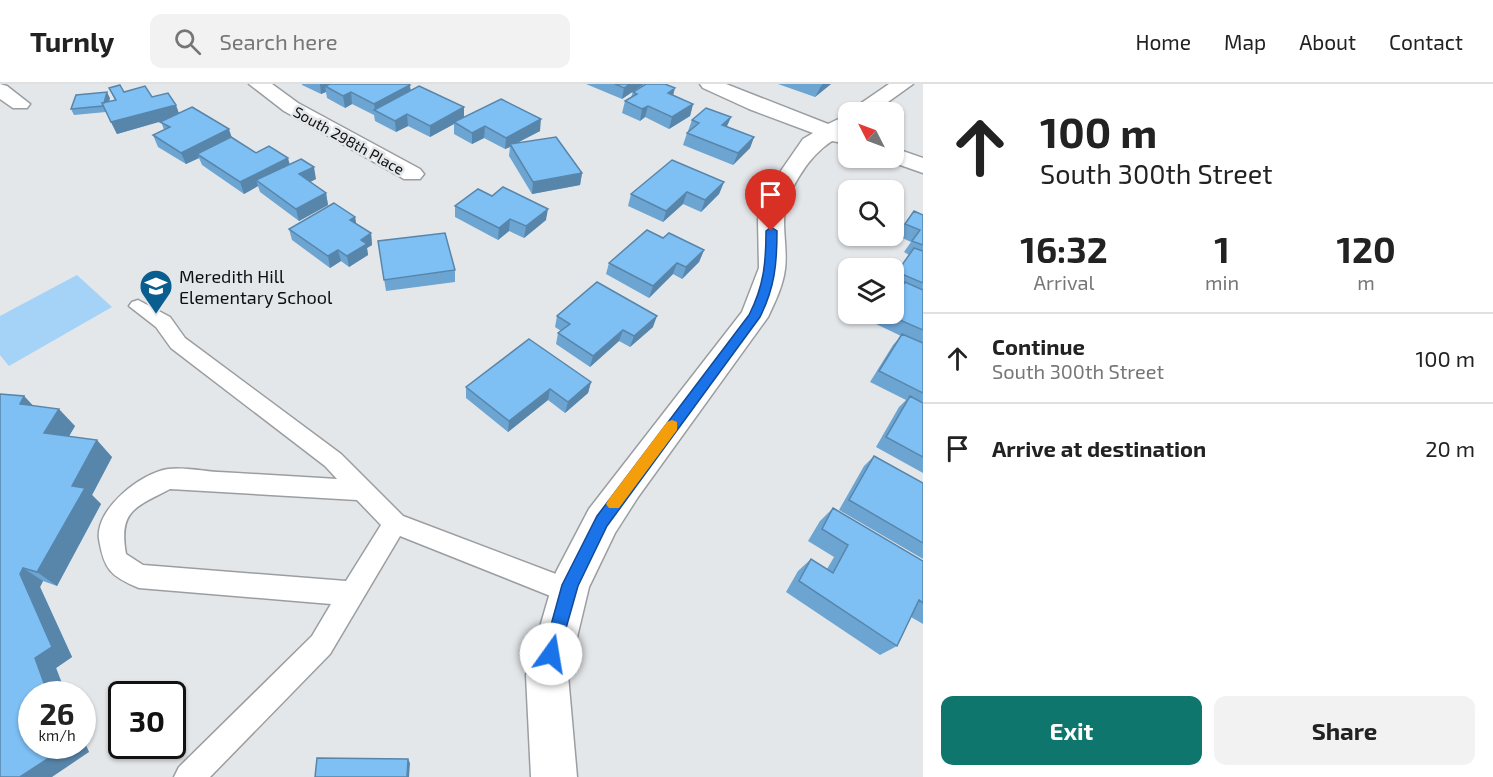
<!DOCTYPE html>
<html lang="en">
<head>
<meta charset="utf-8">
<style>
	:root { --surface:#fff; --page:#f2f2f2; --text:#222; --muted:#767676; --line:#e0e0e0; --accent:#0f766e }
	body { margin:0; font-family:"Exo 2",sans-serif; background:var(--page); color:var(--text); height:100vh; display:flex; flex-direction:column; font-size:22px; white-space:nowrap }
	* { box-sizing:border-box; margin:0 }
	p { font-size:20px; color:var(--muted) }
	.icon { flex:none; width:33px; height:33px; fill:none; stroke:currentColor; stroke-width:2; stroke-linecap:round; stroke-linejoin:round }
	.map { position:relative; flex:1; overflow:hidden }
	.drawer { display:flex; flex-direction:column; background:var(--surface); width:570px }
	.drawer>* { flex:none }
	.hud { background:#fff; color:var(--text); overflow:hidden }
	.needle { width:39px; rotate:312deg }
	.tools { position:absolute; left:838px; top:18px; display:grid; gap:12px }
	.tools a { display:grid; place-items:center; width:66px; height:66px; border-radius:12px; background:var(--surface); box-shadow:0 2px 4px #0004; font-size:30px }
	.speed { position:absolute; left:18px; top:597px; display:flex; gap:12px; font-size:30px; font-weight:700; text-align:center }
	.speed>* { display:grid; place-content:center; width:78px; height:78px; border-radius:50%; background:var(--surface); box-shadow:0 2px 4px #0004; line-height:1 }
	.speed small { font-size:15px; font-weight:400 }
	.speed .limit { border:3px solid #111; border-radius:9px; background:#fff; color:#111 }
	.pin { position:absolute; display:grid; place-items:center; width:51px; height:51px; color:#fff; margin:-62px -26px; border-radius:50% 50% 50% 0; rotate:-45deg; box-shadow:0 0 6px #0007 }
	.pin .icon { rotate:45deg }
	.me { position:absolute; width:66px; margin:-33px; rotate:13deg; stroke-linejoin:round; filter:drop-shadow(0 0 4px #0008) }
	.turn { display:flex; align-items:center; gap:21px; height:126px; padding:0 18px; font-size:27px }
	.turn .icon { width:78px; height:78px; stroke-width:2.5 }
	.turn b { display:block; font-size:42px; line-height:51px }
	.eta { display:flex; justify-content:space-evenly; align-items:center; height:102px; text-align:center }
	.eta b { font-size:36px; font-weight:700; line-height:42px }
	.primary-button { display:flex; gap:12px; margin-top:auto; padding:12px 18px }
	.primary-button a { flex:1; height:69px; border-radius:12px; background:var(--accent); color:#fff; font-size:24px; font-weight:700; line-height:69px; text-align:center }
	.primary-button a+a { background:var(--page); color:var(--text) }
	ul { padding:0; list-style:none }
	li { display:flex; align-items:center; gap:18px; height:90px; padding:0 18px; border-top:2px solid var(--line) }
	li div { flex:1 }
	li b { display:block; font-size:22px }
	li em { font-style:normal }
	header { display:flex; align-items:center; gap:36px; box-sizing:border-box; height:84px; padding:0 30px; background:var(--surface); border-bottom:2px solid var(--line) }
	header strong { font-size:28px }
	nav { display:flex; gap:33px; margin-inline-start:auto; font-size:21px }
	.search { width:420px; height:54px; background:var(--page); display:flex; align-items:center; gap:15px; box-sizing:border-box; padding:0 21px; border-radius:12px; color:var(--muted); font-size:22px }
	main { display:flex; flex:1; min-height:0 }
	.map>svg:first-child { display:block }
	.green { fill:#a5d2f7 }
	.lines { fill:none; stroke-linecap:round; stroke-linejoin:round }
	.service-casing { stroke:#9b9ea1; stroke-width:3 }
	.minor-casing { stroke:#9b9ea1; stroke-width:3 }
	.service { fill:#fff; fill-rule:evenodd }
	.minor { fill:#fff; fill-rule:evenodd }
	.wall { fill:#6ca4d2 }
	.shaded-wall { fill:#5886ab }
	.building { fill:#7ebff4; stroke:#5886ab; stroke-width:1.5 }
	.route { fill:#1a73e8; stroke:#114b97; stroke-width:1.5 }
	.slow { fill:#f59e0b }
	.labels { text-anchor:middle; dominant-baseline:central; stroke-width:5; stroke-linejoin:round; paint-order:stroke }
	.far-street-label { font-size:15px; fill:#0e0f10; stroke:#e4e7ea }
	.poi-label { font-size:18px; fill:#0e0f10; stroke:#e4e7ea; text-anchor:start }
</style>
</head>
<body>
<header>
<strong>Turnly</strong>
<div class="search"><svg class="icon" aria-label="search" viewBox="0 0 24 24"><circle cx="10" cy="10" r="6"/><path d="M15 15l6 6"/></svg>Search here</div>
<nav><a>Home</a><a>Map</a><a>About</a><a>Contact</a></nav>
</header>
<main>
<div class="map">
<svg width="923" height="693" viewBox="0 0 923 693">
	<rect width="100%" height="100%" fill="#e4e7ea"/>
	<path class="green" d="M77,191L112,223L9,282L0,271V232Z"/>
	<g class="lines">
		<g class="service-casing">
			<path id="service" d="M138,216L170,233L185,254L341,370L403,432L577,498L580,507L577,516L568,519L400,452L330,570L210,693H174L179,683L312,552L331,520L139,504C110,492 104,485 99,455C95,425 141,389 168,385C183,383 203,387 218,388C258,390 298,393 337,395L325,382L171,264L156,243L129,222L132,218ZM170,405L357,416L381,441L346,497L143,481L126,470C118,426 136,423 170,405Z"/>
		</g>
		<g class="minor-casing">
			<path id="minor" d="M0,0L7,2L30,20L27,24H13L0,15Z
				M249,0H272L298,19L420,85L424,90L420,95H404L284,27Z
				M700,0H726L828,40L849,30V45L846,47L849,48V60L832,57C808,72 784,110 784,138C784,153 787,170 785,185C783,202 775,218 768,233L638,413L615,449L589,503L568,591L577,693H531L526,591L556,488L589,425L742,228L759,184L758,135L769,104L803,55L813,49L749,25L703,4Z
				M889,0H913L874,28H851L854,24Z
				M894,64L923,74V89L886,76L884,74H894Z"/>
		</g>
		<use href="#service" class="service"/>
		<use href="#minor" class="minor"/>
	</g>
	<path class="wall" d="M302,0H408L411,6L464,33L540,47L517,59L582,89L580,101L532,110L509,72L510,63L505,65L484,54L472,60L454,50V40L430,53L408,42L396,48L375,37L374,31L352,20L345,24L327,14L326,8L321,10L302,1Z
		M586,0H644L622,15Z
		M778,0H831L815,13Z
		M109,4L152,13L179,29L232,54L256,69L290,80L316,95L310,98L326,109L328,121L299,137L260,108L258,102L244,110L202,81L199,74L186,80L158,63L153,51L164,46L161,37L117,50L106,28L74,31L71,25L110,14L109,18L115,16Z
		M633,8L673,11L693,20L690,32L669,45L645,33L640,37L622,29L625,17L631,13Z
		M731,33L727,42L754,53L750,64L733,81L683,61L687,49L689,48L688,47L692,36Z
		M724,98L719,110L701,128L683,120L663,138L628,122L631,110Z
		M455,122L546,136L524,154L509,147L498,156L455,133Z
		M914,127L923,131V389L876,363L899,323L906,316L870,298L893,261L901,252L876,240L883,230H894V213L900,204L894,202V192L909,171L904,168L911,158L896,151Z
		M355,133L356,140L371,149L372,161L367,164L368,171L349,183L341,177L330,184L292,156L289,145Z
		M663,154L704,166L699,178L682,195L673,190L649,214L606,190L609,179Z
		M378,157L455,186V198L386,207Z
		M557,232L653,243L630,263L619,257L590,283L556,260L558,249L561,247L555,243Z
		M591,298L588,309L565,329L548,316L508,348L466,314V303Z
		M24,312L33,322L75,342L69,352L112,373L92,411L101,420L57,502L43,497L40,503L72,573L56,584L66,610H32L82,662V653L89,668L0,693Z
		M874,372L923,399V475L839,426L864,382Z
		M833,424L923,477V540L911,533L897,562L880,571L786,508L798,487L811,475L827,485L834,473L808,457L820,437Z"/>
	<path class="shaded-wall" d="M320,0H341L325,2L326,8L321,10Z
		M630,0H644L622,15L624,4Z
		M823,0H831L815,13L821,2Z
		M410,1L411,12L375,26L374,20Z
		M675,4L672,16L668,9Z
		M107,8L110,14L106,28L103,22Z
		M351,8L352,20L345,24L343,12Z
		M693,20L690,32L669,45L672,33Z
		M176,21L180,32L117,50L111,38Z
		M648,22L645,33L640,37L642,25Z
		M464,23V34L454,38V40L430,53V42Z
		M407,30L408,42L396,48L395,37Z
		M731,33L726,44L722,41Z
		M541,35L540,47L511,62L510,60V63L505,65L506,54Z
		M485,42L484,54L472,60V49Z
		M229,45L233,57L197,70L199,74L186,80L181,69Z
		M754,53L750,64L733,81L738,69Z
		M288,74L291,85L256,96L258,102L244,110L240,98Z
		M314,83L316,95L302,102L299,90Z
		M582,89L580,101L532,110L533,98Z
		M724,98L719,110L701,128L705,116Z
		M687,108L683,120L663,138L666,127Z
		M326,109L328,121L299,137L296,125Z
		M548,125L546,136L524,154L526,142Z
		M355,133L357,144L350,136Z
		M510,135L509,147L498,156L499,144Z
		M371,149L372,161L367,164L368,171L349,183L347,172L361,156Z
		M338,166L341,177L330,184L328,172Z
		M704,166L699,178L682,195L686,183Z
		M677,179L673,190L649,214L653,202Z
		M657,232L653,243L630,263L634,252Z
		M623,246L619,257L590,283L593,272Z
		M591,298L588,309L565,329L568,318Z
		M550,305L548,316L508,348L509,337Z
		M24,312L41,330L20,320Z
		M59,325L75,342L61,366L44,349Z
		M97,356L112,373L92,411L101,420L57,502L37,488L72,402Z
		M23,484L43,497L40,503L72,573L56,584L66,610H48L35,574L20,490Z
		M82,653L89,668L52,693H20L67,662H82Z
		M408,675L410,679L409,693H407Z"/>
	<path class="building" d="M330,0H408L410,1L374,20L351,8L343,12L325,2Z
		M615,0H630L624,4Z
		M646,0H665L675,4L668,9L693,20L672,33L648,22L642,25L625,17L637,10L633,8Z
		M120,1L124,8L145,2L152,13L168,9L176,21L111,38L102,19L116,16L109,4Z
		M419,2L464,23L430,42L407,30L395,37L374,26Z
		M107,8L104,19H102L103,22L71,25L76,11Z
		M501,15L541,35L506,54L485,42L472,49L454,38Z
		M192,23L229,45L181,69L153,51L170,43L160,38Z
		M706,24L731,33L722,41L754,53L738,69L687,49L699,39L692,36Z
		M231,53L256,69L269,62L288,74L240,98L197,70Z
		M556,53L582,89L533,98L510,60Z
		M301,75L314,83L299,90L326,109L296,125L256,96Z
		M672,76L724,98L705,116L687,108L666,127L631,110Z
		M503,103L548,125L526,142L510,135L499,144L455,122L478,105L492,112Z
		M334,119L355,133L350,136L371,149L361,156L367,160L347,172L338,166L328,172L289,145Z
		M914,127L923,131V161L912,157L920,146L905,140Z
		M647,146L663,154L669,149L704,166L686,183L677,179L653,202L609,179Z
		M445,149L455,186L384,196L378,157Z
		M914,164L923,167V199L897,188Z
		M597,198L657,232L634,252L623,246L593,272L558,249L570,240L557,232Z
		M905,198L923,206V246L886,230H894V214Z
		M902,250L923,259V309L879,287Z
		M529,255L591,298L568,318L550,305L509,337L466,303Z
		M0,310L24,312L20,320L59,325L44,349L97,356L72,402L85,404L37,488L23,484L20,490L52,563L35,574L48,610H32V662H67L20,693H0Z
		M910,312L923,319V373L886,353Z
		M874,372L923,399V459L849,416Z
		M833,424L923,477V519L919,516L897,562L799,497L811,475L833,489L848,461L822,445Z
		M317,674L408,675L407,693H315Z"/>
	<path class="route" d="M771,143L777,147C777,179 775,203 760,233L607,442L578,502L557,576L551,579L545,576L543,570L562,501L597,432L749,231C764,202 766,178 766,147Z"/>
	<path class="slow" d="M672,336L677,338V346L619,424H609L606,420L609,415L667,338Z"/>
	<defs>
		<g id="school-pin" transform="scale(1.725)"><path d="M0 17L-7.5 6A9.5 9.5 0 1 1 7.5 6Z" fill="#0a5d8f" stroke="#e4e7ea"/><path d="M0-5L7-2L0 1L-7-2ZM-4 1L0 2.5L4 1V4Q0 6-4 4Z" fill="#fff"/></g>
	</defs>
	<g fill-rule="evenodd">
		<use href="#school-pin" x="156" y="202"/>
	</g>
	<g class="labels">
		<g class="far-street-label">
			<text transform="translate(349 56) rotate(29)">South 298th Place</text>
		</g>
		<g class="poi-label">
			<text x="179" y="192">Meredith Hill<tspan x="179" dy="21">Elementary School</tspan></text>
		</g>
	</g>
</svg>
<div class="tools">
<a><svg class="needle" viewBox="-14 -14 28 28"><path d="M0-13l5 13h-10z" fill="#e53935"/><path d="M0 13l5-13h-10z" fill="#767676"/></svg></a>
<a><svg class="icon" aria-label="search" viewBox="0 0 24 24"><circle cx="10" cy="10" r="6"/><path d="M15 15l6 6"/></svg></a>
<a><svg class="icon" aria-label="layers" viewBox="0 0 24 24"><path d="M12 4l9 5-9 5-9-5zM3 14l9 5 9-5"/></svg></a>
</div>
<div class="speed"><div>26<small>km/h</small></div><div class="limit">30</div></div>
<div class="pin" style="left:771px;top:147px;background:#d93025"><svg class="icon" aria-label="arrive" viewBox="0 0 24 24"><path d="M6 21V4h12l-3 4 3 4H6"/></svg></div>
<svg class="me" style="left:551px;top:570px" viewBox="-20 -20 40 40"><circle r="19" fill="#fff"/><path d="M0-13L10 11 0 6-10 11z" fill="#1a73e8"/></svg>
</div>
<section class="drawer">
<div class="hud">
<div class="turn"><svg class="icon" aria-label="ahead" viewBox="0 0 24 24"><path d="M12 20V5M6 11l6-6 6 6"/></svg><div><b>100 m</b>South 300th Street</div></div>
</div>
<div class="eta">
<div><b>16:32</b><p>Arrival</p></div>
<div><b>1</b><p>min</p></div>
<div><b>120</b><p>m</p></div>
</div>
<ul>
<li><svg class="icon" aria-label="ahead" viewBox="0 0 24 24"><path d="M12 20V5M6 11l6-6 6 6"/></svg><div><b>Continue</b><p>South 300th Street</p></div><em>100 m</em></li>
<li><svg class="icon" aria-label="arrive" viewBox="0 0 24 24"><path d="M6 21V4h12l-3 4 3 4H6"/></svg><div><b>Arrive at destination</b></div><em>20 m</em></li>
</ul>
<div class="primary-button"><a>Exit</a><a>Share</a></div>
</section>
</main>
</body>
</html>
